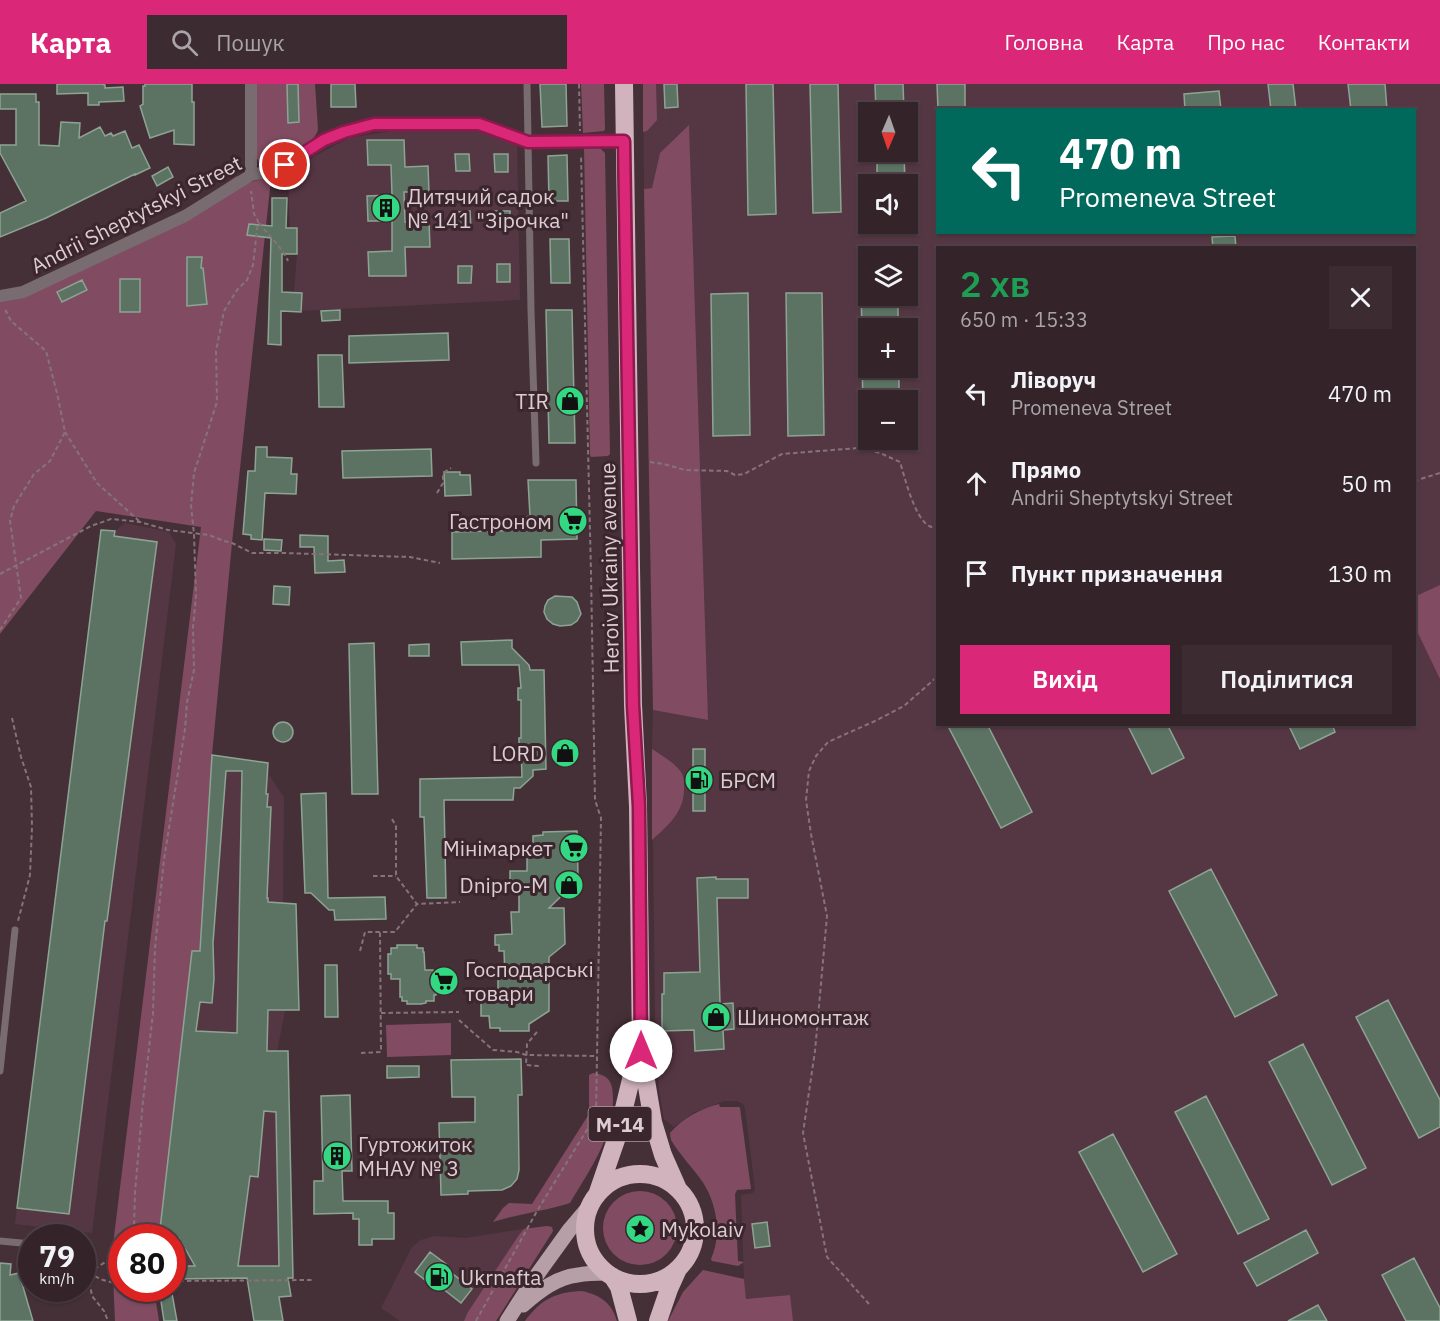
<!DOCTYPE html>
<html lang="uk">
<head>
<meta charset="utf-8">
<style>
	:root { --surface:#34242a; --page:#3c2c32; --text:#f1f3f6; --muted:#a9a4a8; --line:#4e4147; --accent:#db2777 }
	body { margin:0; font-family:"IBM Plex Sans",sans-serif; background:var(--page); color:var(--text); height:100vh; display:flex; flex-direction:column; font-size:22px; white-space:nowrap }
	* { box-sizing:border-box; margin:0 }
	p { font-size:20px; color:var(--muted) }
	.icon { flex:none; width:33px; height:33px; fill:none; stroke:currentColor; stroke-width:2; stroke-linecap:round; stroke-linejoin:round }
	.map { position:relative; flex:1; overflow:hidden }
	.details { position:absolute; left:936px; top:162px; width:480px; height:480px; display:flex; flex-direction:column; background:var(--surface); border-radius:0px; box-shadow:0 2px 4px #0004,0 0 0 2px var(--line) }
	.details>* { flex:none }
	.banner { position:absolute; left:936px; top:24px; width:480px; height:126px; border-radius:0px; box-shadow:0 2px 4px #0004,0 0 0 2px var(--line); background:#00695c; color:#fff; overflow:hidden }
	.needle { width:39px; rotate:182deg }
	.tools { position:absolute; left:858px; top:18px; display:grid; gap:12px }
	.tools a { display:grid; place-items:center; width:60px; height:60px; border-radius:0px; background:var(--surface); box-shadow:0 2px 4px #0004,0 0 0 2px var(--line); font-size:30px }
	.speed { position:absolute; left:18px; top:1140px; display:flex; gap:12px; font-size:30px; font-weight:700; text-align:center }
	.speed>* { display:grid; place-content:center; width:78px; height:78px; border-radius:50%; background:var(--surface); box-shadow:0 2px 4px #0004,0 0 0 2px var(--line); line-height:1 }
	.speed small { font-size:15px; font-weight:400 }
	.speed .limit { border:9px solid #d22; background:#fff; color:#111 }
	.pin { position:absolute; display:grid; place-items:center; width:51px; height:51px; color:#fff; margin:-26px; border:3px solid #fff; border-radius:50%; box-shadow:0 2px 6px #0007 }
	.me { position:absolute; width:66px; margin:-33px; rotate:0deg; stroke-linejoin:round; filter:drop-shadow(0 0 4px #0008) }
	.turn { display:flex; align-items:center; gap:21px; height:126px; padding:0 24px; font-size:27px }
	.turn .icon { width:78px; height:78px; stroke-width:2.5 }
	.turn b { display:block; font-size:42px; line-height:51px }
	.round { display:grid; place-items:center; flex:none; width:63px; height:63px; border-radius:0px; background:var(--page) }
	.head { display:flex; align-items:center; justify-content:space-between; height:102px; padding:0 24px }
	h1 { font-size:36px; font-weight:600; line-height:45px; color:#1e9e55 }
	.primary-button { display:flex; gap:12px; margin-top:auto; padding:12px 24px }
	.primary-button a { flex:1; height:69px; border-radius:0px; background:var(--accent); color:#fff; font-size:24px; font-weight:600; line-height:69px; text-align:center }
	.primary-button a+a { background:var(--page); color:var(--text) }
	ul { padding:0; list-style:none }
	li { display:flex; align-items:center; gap:18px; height:90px; padding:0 24px }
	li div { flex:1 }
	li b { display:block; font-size:22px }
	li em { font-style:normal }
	header { display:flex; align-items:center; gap:36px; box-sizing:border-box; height:84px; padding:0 30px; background:var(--accent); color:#fff }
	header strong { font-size:28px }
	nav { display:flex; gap:33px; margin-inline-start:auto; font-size:21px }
	.search { width:420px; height:54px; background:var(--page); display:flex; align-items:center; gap:15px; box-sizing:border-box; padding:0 21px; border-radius:0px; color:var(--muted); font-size:22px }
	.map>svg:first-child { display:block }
	.built { fill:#553743; fill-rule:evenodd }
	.green { fill:#814c61 }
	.building { fill:#5c7363; stroke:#8da494; stroke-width:1.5; fill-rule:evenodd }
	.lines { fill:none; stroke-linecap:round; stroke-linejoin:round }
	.path { stroke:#867379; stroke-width:2; stroke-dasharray:4.5 3; stroke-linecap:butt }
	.lane { stroke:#786c70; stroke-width:7 }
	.street { stroke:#786c70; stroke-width:12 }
	.primary { stroke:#b79fa7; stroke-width:15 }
	.highway { stroke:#d0b3bd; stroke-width:18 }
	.route-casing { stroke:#8e194d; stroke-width:15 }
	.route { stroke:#db2777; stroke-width:10 }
	.labels { text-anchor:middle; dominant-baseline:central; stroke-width:6; stroke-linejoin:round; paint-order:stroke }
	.shield { fill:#3c262e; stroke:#ac9ba1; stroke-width:1.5 }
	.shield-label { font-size:20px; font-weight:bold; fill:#dccdd2 }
	.poi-label { font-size:21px; fill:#dccdd2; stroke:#3c262e; text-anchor:start }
	.street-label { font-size:21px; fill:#dccdd2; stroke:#3c262e }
</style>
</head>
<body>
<header>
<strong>Карта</strong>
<div class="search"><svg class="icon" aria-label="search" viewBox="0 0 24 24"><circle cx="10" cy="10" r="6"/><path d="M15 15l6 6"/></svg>Пошук</div>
<nav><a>Головна</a><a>Карта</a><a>Про нас</a><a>Контакти</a></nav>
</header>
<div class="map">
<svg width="1440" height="1237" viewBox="0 0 1440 1237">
	<rect width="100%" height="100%" fill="#463038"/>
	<path class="built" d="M643,0H1440V1237H793L789,1211L746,1215L744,1195L741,1111L753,1109L755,1105L745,1024L743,1020L737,1017H724L693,1029L674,1043L664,1035L659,1006L655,930L652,665L653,626L708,636L660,69L652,104L644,105ZM938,26H1414V148H938ZM868,28H908V68H868ZM868,100H908V140H868ZM938,164H1414V640H938ZM868,172H908V212H868ZM868,244H908V284H868ZM868,316H908V356H868Z
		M411,44L478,47L517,59L520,216L299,227L293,221L297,170V144H290L288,97L300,83L315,72L349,54Z
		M125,439L169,448L176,460L92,1149L15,1140L101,446L115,447Z
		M212,671L268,679L269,691L284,713L283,819L296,820L299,926L285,927L277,967H288L293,1194L173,1195L172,1154L210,705Z
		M547,1142L552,1143L553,1147L496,1237H400L381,1224L412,1163L421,1156L435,1152L465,1154L529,1144Z"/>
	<path class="green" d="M256,0H315L318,46C313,62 276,85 259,79L257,74Z
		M581,0H604L605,45L604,47L583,49Z
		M643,0H656L657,36L647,47L643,48Z
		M689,41L708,636L653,626L644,105L652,104L660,69Z
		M584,63H599L605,69L610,370L608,372L591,373L590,371Z
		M237,92L242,100L275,92L271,95L232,459L212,671L200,867L159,1153L122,1154V1204L154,1205L159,1237H115L112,1169L201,443L96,427L0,550V206L19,205L180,130Z
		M1440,501V595L1415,543L1414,513Z
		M652,665C662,672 674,678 681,688C684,693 684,697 684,702C685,727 670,740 652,756Z
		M451,939V971L387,973L386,941Z
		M593,989C610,991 613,999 613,1015C613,1054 589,1087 570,1119C545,1127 518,1130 493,1138L503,1124L509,1119L532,1120L589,1030V991Z
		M719,1020L720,1023H739L740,1024L751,1105L737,1106L735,1110L738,1177L744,1178L738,1182L712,1177L711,1175C722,1151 717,1119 702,1097C692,1083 680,1071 671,1056L670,1049C683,1034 700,1025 719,1020Z
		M603 1144a37 37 0 1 1 74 0a37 37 0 1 1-74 0Z
		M547,1142L552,1143L553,1147L496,1237H464L468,1228L519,1151L524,1145Z
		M703,1186L744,1195L746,1215L790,1211L793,1237H668L683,1208Z
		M582,1207C600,1211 612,1219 617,1237H525C541,1215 556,1208 582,1207Z"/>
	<path class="building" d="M57,0H102L105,1V4L123,3L124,17L99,18V21H88V9L57,10Z
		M145,0H192V18H194V61L174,60V46L150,54L140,22L143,20V2H145Z
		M287,0H298L299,38L288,39Z
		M331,0H355L356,23H331Z
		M540,0H566L567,42L542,43Z
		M664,0H677L678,23L665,24Z
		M746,0H773L776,130L748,131Z
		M810,0H838L841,128L813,129Z
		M875,0H903L904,28H876Z
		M937,0H965V26H938Z
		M1268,0H1293L1296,26H1271Z
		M1348,0H1385L1387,26H1351Z
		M1219,7L1221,26H1185L1184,10Z
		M0,10H36V18H39V61L59,62L61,38L80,39L79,54L100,43L105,52L111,49L113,52L125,47L132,64L139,61L150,84L135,91V90L46,134L0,153V129L26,117L0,69V61H16V25H0Z
		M367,56H404L405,83L428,82L429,108H404L405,138H429L430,163H405L406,192H369L368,168L392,167V137H368L367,112L392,111L391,81H368Z
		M877,68H904L905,100H877Z
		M455,70H469L470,87H456Z
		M494,70H508V88H495Z
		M567,71L568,117H549L548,72Z
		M168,83L173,93L157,102L152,92Z
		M272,114H287L286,144H297V170H282V208L302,209L301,228L281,227V261L268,260L271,154L247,151L249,140L272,142Z
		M470,127L471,145H456V128Z
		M495,127H510V143H495Z
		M1235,152L1236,164H1213L1212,153Z
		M550,155H569L570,199H551Z
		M187,173H202L201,184H203L207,220L187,222Z
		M497,180H510V198H497Z
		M458,182H472L471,199H458Z
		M120,195H140V228H120Z
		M82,196L87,206L62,218L57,208Z
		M748,209L750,351L713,352L711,210Z
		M786,209H822L824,351L788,352Z
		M861,212H898V244H862Z
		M340,226V236L322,237L321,227Z
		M546,226H572L575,359H549Z
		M448,249L449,276L349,279V252Z
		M318,271H342L344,323H319Z
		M862,284H899V316H863Z
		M256,363H267V373L292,374L291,390H297L296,410L265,409L262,456L251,455V451L243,450L248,387H255Z
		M431,365L432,392L343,394L342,367Z
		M444,388H460V391H470L471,411L445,412Z
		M528,396H576L577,455L541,456V473L452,475V448L525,446V433L530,432Z
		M101,446L115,447L114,452L157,458L107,837H105L69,1130L17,1124Z
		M300,451L328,452V477L344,476L345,488L315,489L314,463H300Z
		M264,455L282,456L281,467L264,466Z
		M274,502L290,503L289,521L273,520Z
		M555,512L572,513L577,518L581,530L577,537L571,541L560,542L553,540L547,535L544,528L545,522L548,516Z
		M512,556V564L529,581L530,586H544L546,685L533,686V692L520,704H514L513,716H444L446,814H427L424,733H420V695L522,693L521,664L519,665V654H521V616H518V604H521L519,581H462L461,558Z
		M374,559L378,710H352L349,560Z
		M429,560V572H409V561Z
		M273 648a10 10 0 1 1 20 0a10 10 0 1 1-20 0Z
		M957,640H987L1032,728L1001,744L949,644Z
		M1127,640H1167L1184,674L1152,690Z
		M1288,640H1332L1335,648L1300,665Z
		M693,665H705V727H693Z
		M212,671L268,679L266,710H268L267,723H271L267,814H268V818L296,820L299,926H268L267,967H288L293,1194H288L291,1212L279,1213L283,1237H254L247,1194L172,1195V1182H195L179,1154H159L192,867H200ZM226,687H242L237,949L196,947L200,918L212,919L214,895L213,859ZM264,1027L276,1028L279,1182H238L250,1092L258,1093Z
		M326,709L328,814L385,813L386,835L335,836L334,826H329L311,809H305L301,710Z
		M577,747L578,792L573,797L575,799L549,824H564L565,860L549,873V927L529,940V947H500V944H490L489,932H481V916H498V893H505L504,867H499V861H495V851L512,850L511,828H519V803H513V797H510V787H527V764H533V752L543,751V748Z
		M1211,785L1277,911L1235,933L1169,807Z
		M716,793V795H748V814H717L720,920L733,919L734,945L723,946L724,965L695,967L694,946L662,947V910H664V889L700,888L697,794Z
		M397,861H417V864H423V868H424L425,886H433V891H436V911H434V917H426V919L421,920H407V917H402V913H400V895H391V890H388V870H391V864H397Z
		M325,881H337L338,933H325Z
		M1388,916L1440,1016V1043L1419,1054L1356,933Z
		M1303,960L1366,1084L1332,1101L1269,978Z
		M521,975L522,1011H518L519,1086L517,1095L511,1102L502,1106L468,1107V1110L441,1111L439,1039L475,1038V1013H452L451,976Z
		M387,982H419V993L387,994Z
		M350,1011L352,1087H342L343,1117H388V1129H394V1155H372V1161H359V1135H353V1129L314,1130V1097H323L321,1012Z
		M1206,1012L1269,1135L1238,1150L1175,1028Z
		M1113,1050L1177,1170L1143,1188L1079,1068Z
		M767,1138L770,1162L755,1164L752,1140Z
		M1306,1146L1318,1169L1257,1202L1244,1179Z
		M430,1168L446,1180L444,1183L472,1205L461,1219L433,1197L430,1200L415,1188Z
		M1414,1174L1440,1224V1237H1406L1382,1191Z
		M0,1179L11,1180L10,1191L19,1189L33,1237H0Z
		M159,1204H171L177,1237H164Z
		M1318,1221L1327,1237H1288Z"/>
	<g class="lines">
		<path class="path" d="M579,0L580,47
			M259,139C269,152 281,162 288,177
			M65,348L97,399L139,437
			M650,378L664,380L685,386L727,387L735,391L744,390L782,370L858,364L880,369L900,378C905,394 914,433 929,442C931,443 935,444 938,445
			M1414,397L1440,389
			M437,409L443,399V389L451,384
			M0,490L91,442L111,435L140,438L168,446L209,451L224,457L232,459L252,469H284L410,473L440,479
			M0,546L21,514L10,437L14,422L34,390L50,377L65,348L57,309L46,267L11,237L4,223
			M12,634L21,673L31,703L32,743L30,791L18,837
			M392,735L396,742V792L417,820L460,818
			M373,792H396
			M360,867L365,848H395L417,820
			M381,929L459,928
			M459,936L493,966L517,968L526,971L597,972
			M537,948L527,960L526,981L539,982
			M361,969L381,968L380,848
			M128,1154L134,1144L135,1108L143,1017L153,929L155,864L164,775L185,645L187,618L194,586L193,544L196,511L194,450L191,421L194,389L217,318L216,267L224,227L237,206L247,196L253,181L258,137L254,130L251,107
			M82,1177L88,1189L92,1212L104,1227L108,1237
			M88,1189L107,1177L122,1163
			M88,1189L103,1196L122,1201
			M172,1197L312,1196
			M869,1220L827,1173L803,1049L815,967L827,832L811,750L806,716L809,687L816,672L828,658L875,637L904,622L938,592
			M476,1237L537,1127L596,1031L601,734L595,716L591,489L581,71"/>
		<path class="lane" d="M527,0L531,226L536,379
			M0,987L15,846
			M0,1157L32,1160"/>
		<path class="street" d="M251,91V0
			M0,212L23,208L185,132L251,91L271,87L285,80L324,56L344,48L374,40H479L528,58L624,57"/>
		<path class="primary" d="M523,1221C539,1207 557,1193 578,1191C587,1189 597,1189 607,1189
			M507,1237L534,1195L570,1145L592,1119"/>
		<path class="highway" d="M624,0L633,621L638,722L641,967L653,1038L663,1071L678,1105
			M585 1145a55 55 0 1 1 110 0a55 55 0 1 1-110 0Z
			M597,1111L617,1053L634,983L640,968
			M612,1192L619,1203L628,1237
			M658,1237L669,1205L678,1185"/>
	</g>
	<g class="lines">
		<g class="route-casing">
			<path id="route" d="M285,81L324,56L344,48L374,40H479L528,58L624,57L633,621L639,722L641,967"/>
		</g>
		<use href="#route" class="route"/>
	</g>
	<defs>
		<g id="building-disc" transform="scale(1.5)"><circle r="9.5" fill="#33d882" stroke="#3c262e"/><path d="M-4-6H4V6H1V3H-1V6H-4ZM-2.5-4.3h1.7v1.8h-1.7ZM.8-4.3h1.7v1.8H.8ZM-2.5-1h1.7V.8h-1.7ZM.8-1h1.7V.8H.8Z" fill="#111"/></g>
		<g id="shop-disc" transform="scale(1.5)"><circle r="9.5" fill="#33d882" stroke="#3c262e"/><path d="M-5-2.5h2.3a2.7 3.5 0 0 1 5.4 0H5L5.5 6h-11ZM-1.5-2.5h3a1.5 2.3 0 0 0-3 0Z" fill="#111"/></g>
		<g id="supermarket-disc" transform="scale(1.5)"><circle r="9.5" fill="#33d882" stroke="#3c262e"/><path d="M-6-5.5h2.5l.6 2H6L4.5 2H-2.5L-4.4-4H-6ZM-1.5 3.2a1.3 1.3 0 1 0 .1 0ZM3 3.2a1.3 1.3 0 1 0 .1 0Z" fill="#111"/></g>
		<g id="fuel-disc" transform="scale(1.5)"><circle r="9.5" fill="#33d882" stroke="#3c262e"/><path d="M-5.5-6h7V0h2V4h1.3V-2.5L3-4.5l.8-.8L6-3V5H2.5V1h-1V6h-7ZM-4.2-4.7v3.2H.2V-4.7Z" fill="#111"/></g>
		<g id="sight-disc" transform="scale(1.5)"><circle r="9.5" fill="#33d882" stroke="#3c262e"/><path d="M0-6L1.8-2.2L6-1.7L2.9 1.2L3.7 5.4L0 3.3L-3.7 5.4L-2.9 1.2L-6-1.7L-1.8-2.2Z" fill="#111"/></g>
	</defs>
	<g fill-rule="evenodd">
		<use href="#building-disc" x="386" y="124"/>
		<use href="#shop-disc" x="570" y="317"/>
		<use href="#supermarket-disc" x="573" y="437"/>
		<use href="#shop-disc" x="565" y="669"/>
		<use href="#fuel-disc" x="699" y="696"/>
		<use href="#supermarket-disc" x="574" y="764"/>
		<use href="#shop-disc" x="569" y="801"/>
		<use href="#supermarket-disc" x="444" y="897"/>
		<use href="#shop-disc" x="716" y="933"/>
		<use href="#building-disc" x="337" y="1072"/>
		<use href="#sight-disc" x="640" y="1145"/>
		<use href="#fuel-disc" x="439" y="1193"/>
	</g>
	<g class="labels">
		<rect class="shield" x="588.5" y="1023" width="63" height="34" rx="4.5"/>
		<g class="shield-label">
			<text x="620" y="1040">М-14</text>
		</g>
		<g class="poi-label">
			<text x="407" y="112">Дитячий садок<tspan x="407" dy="24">№ 141 "Зірочка"</tspan></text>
			<text x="549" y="317" text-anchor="end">TIR</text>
			<text x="552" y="437" text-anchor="end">Гастроном</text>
			<text x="544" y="669" text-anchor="end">LORD</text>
			<text x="720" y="696">БРСМ</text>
			<text x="553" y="764" text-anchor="end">Мінімаркет</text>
			<text x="548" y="801" text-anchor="end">Dnipro-M</text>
			<text x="465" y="885">Господарські<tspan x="465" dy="24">товари</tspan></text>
			<text x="737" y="933">Шиномонтаж</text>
			<text x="358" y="1060">Гуртожиток<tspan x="358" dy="24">МНАУ № 3</tspan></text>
			<text x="661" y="1145">Mykolaiv</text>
			<text x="460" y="1193">Ukrnafta</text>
		</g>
		<g class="street-label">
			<text transform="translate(136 130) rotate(-27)">Andrii Sheptytskyi Street</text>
			<text transform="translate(609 484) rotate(-91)">Heroiv Ukrainy avenue</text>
		</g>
	</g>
</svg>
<div class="tools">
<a><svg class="needle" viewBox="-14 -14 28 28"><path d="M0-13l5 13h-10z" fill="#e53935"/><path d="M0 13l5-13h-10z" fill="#a9a4a8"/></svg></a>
<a><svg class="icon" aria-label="sound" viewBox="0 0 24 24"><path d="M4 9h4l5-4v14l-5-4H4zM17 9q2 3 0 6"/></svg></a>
<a><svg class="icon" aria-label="layers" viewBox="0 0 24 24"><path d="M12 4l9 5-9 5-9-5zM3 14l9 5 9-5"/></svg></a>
<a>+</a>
<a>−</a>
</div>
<div class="speed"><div>79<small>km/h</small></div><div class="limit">80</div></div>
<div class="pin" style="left:285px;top:81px;background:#d93025"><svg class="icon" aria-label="arrive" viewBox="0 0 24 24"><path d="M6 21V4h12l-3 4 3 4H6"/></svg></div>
<svg class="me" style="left:641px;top:967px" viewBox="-20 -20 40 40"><circle r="19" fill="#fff"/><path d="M0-13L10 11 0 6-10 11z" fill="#db2777"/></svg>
<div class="banner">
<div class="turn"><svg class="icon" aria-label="left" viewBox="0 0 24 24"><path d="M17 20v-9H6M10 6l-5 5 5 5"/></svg><div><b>470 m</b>Promeneva Street</div></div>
</div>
<section class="details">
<div class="head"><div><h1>2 хв</h1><p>650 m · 15:33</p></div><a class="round"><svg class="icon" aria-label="close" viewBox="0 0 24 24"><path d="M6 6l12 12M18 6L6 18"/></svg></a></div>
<ul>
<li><svg class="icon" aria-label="left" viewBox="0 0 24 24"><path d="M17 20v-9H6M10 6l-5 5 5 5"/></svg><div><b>Ліворуч</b><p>Promeneva Street</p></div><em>470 m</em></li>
<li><svg class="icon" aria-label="ahead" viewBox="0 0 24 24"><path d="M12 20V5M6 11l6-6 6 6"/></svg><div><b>Прямо</b><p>Andrii Sheptytskyi Street</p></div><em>50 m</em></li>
<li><svg class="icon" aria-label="arrive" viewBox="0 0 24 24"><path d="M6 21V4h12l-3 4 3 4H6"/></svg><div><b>Пункт призначення</b></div><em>130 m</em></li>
</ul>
<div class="primary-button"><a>Вихід</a><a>Поділитися</a></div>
</section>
</div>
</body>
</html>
